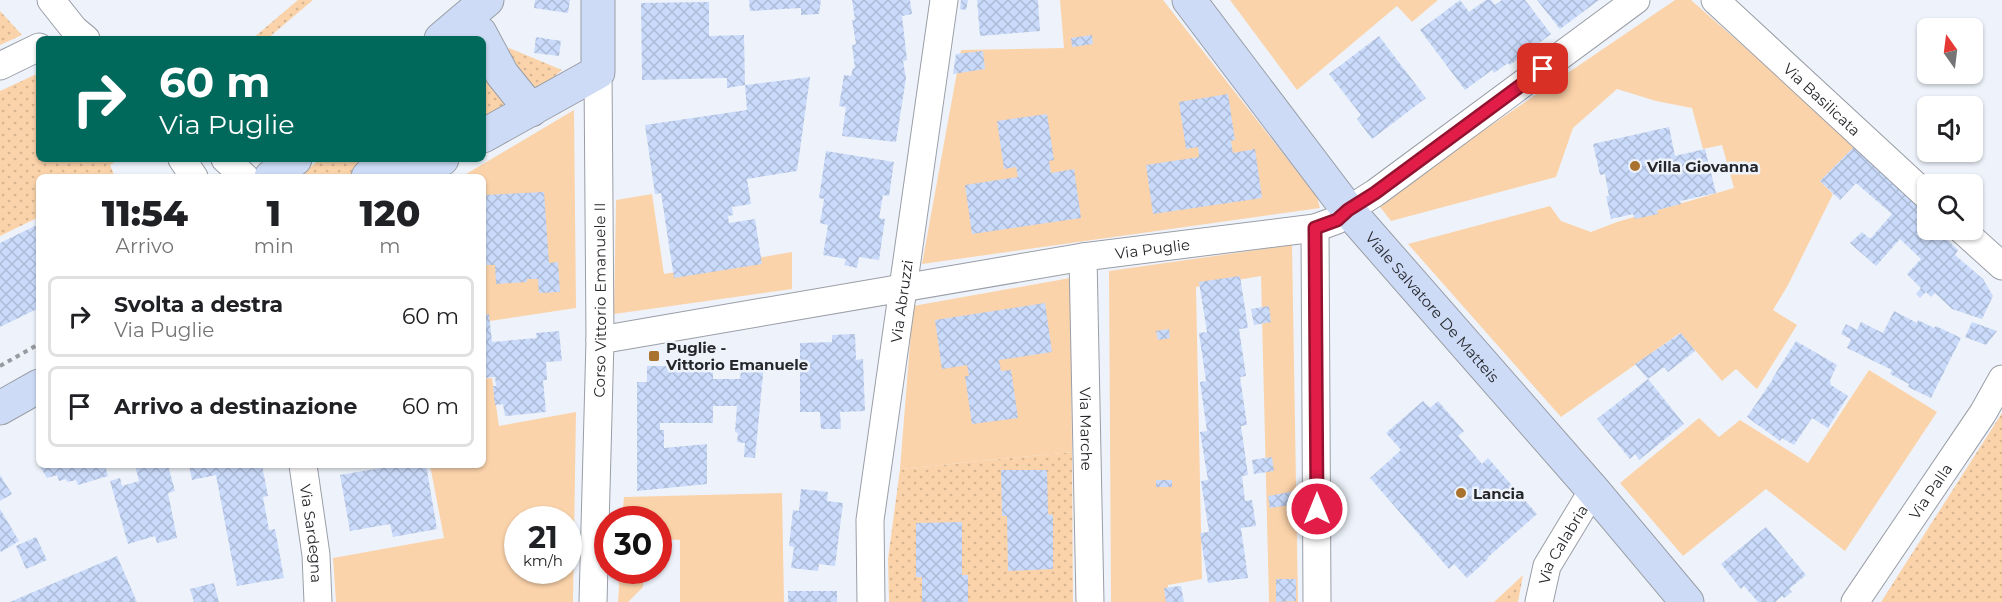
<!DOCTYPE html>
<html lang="it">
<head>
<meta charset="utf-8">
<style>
	:root { --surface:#fff; --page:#f2f2f2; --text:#202124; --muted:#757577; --line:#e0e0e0 }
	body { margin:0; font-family:Montserrat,sans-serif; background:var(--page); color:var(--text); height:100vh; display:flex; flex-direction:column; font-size:22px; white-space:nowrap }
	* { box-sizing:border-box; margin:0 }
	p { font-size:20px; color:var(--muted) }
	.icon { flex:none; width:33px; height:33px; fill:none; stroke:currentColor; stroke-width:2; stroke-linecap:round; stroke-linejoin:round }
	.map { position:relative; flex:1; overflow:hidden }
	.sheet { position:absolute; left:36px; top:174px; width:450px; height:294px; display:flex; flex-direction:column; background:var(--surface); border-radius:9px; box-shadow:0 2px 4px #0004 }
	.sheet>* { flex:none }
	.hud { position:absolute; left:36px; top:36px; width:450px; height:126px; border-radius:9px; box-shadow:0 2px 4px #0004; background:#00695c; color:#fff; overflow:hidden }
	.needle { width:39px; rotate:346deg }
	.buttons { position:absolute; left:1917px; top:18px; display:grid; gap:12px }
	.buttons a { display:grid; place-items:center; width:66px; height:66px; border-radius:9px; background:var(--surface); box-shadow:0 2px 4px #0004; font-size:30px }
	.speed { position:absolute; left:504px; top:506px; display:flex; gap:12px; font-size:30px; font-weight:700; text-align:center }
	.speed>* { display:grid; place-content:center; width:78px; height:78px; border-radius:50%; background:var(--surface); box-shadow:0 2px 4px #0004; line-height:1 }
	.speed small { font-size:15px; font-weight:400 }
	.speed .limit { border:9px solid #d22; background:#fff; color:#111 }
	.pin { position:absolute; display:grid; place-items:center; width:51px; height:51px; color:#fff; margin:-26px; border-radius:12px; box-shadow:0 3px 9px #0006 }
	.me { position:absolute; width:66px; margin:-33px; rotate:0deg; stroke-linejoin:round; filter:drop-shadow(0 0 4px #0008) }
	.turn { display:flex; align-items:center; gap:21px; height:126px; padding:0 24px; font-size:27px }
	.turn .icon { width:78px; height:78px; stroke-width:2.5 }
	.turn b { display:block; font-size:42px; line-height:51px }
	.eta { display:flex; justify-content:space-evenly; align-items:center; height:102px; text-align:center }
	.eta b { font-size:36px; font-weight:800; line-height:42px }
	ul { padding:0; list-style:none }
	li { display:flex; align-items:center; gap:18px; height:81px; margin:0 12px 9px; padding:0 12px; border:3px solid var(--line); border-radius:9px }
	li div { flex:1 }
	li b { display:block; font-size:22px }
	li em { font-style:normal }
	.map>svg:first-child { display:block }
	.grass { fill:url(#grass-dots) }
	.garden { fill:#fbd3aa; fill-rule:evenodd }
	.building { fill:url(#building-cross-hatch) }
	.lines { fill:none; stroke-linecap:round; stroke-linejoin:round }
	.street-casing { stroke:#9a9ea6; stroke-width:29 }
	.secondary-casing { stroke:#9a9ea6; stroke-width:35 }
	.path { stroke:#979ba1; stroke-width:4; stroke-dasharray:4.5 4.5; stroke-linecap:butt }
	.street { stroke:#fff; stroke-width:27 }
	.secondary { stroke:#cddbf6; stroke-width:33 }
	.route-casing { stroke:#92132f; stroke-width:15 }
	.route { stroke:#e11d48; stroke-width:10 }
	.poi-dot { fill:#aa722f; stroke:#eef3fb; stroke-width:2 }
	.labels { text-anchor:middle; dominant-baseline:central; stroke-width:5; stroke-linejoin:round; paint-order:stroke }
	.street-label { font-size:15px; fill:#25272a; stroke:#eef3fb }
	.poi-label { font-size:15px; font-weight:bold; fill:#25272a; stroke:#eef3fb; text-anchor:start }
</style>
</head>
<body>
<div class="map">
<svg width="2002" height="602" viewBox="0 0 2002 602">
	<defs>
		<pattern id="grass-dots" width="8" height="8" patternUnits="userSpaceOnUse" patternTransform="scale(1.5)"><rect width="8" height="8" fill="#fbd3aa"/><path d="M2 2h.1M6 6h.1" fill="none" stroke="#d7b592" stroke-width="1.8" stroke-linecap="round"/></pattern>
		<pattern id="building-cross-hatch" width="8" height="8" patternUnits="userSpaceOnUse" patternTransform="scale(1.5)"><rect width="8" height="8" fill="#c9dafa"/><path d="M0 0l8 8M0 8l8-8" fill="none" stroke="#acbbd6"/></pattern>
	</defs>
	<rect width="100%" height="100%" fill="#eef3fb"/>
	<path class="grass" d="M298,0H313L267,39H255L253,38Z
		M0,11L22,35L0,45Z
		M509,48L562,70L546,83L530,90L507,56Z
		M483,67L507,104L483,120Z
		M39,73V159H119L110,165L115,177H39V217L0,236V91Z
		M320,159H368L349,177H299Z
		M2002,413V602H1881Z
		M1072,452L1073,602H889L888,559L900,469Z
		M1523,575L1518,602H1494Z"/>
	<path class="garden" d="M1060,0H1163L1317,197L1320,208L922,264L961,50L1064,48Z
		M1230,0H1438L1412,22L1397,6L1297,90Z
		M1675,0H1691L1856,145L1820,181L1833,194L1788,285L1773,310L1797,325L1757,389L1736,369L1722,381L1680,333L1561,417L1408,244L1550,206L1561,221L1591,232L1617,222L1734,188L1722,145L1703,149L1692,108L1656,101L1617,89L1573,128L1556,177L1391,221L1377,203Z
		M574,110L576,308L483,322V177H461Z
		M652,194L664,274L792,252V289L614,314L616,200Z
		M1292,245L1298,602H1269L1261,276L1196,287L1202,579L1168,585V602H1111L1109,271Z
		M1070,278L1072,452L900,469L913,306Z
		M1869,370L1937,412L1845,551L1766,489L1683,556L1620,483L1699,418L1719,437L1740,420L1808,463Z
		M492,378L499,426L576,412L573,602H336L333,558L444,538L430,465H483V379ZM518,519H568V570H518Z
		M782,493L784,602H680V540L659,539L658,519H622L624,497Z
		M620,570H644L643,587L628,602H618Z"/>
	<path class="building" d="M535,0H570L568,13L534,8Z
		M749,0H821L819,14L801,15V8L750,11Z
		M852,0H910L912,14L902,16L907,60L903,61L906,78L896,142L842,136L846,107L839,106L844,75L851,76L853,68H855L852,45L856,44L852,20H855Z
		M961,0H968L966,10L960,9Z
		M977,0H1038L1040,31L980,36Z
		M1460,0L1469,12L1486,0H1491L1495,5L1502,0H1525L1551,34L1510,65L1508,63L1494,73L1492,70L1465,90L1420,30Z
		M1537,0H1599L1560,29Z
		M709,2V36L744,35L745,85L727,88V78L642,80L641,3Z
		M1092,35L1093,44L1072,47L1071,38Z
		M1379,36L1426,98L1372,139L1357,119L1361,115L1329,74Z
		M536,37L561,41L559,56L534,53Z
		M983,51L985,69L953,74L956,54Z
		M810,77L797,171L747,179L751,204L732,207L733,215L728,216L729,223L755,219L762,264L674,278L661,193L655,194L645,125L747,110L745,85Z
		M1228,94L1235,140L1231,141L1233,153L1255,149L1262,198L1153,214L1146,165L1199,157L1198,147L1186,149L1179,102Z
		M1047,114L1054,160L1049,161L1051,173L1074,169L1081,218L972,234L965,185L1018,177L1016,167L1004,169L997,121Z
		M1669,127L1675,156L1705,149L1716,193L1680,201L1681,204L1657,210L1658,214L1635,219L1633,214L1611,219L1606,196H1609L1605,174L1600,175L1593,144Z
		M1856,145L1926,212L1924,215L1928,219V230H1937L1958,250L1955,255L1983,279L1993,296L1982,319L1952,309L1935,293L1931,297L1926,292L1920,298L1916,294L1921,288L1907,274L1921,259L1900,239L1876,266L1850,243L1862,232L1870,239L1892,214L1856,183L1840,200L1820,181Z
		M826,151L894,162L889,196L883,195L879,218L885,219L879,260L859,257L857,268L844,265L846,259L823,255L828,225L820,223L824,199L819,198Z
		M544,192L549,263L558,262L560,292L539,293L538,279H527V282L496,284L495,265H483V195Z
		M39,224V308L0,327V243Z
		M1240,276L1248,328L1239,329L1246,376L1240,377L1247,425L1241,426L1248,475L1242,476L1245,501L1252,500L1256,526L1241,528L1248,578L1208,583L1200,533L1209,532L1201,481L1208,480L1200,432L1207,431L1200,382L1206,381L1199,333L1207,332L1199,282Z
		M1045,303L1052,352L999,360L1001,371L1011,370L1018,418L972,424L965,376H969L967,365L942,369L935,320Z
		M1269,306L1271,322L1254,325L1251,309Z
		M1894,311L1917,323L1918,320L1934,328L1936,326L1961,338L1931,398L1908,387L1909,384L1890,374L1892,370L1847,348L1851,339L1841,334L1846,324L1857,330L1861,322L1883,333Z
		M489,314L492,342L537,338L536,333L559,331L562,361L546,362L547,380H543L546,412L505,416L503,404L495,405L493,386H496L495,377L483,378V315Z
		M1972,322L1997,331L1986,345L1965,337Z
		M1169,329L1170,338L1158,340L1156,331Z
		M1681,333L1695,351L1668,372L1664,367L1648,379L1635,364Z
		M855,334L856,360L863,359L865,411L840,412L841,429H821L820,412H800V343L832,342V335Z
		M1796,341L1837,365L1830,380L1831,385L1848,396L1828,428L1812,418L1794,445L1782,438L1780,441L1747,417L1773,379H1772Z
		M742,362L764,364L755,458L744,457L745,443L737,442L738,433L735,432L737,406H713V423H660V430H664V448L707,444V484L637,491V382H647V366H713V379H740Z
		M1648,379L1684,424L1639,460L1635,454L1630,459L1597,419Z
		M1423,401L1430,408L1438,401L1464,431L1458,436L1482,464L1488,458L1537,514L1487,558L1488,559L1467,578L1454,564L1449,569L1370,478L1401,450L1386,433Z
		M1272,457L1274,471L1254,474L1252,460Z
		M39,465H105L108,476L78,485L76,480L67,482L66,479L59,481L57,475L47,478Z
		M135,465H168L175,491L168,493L177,538L157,543L155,536L128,544L110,481L120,478L122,486L139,481Z
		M189,465H262L268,496L263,497L269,530L275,529L284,578L237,586L216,475L192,480Z
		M399,465H426L437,529L393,537L390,524L350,531L340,475Z
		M1001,470H1047L1048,514L1053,515V569L1008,571L1007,516H1002Z
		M0,475L12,494L0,501Z
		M1156,480H1172V487H1156Z
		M801,489L828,492L827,501L843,503L835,566L819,564L818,571L791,568L794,547L789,546L793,510L799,511Z
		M1295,491L1297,504L1270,508L1268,496Z
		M0,509L19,541L1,552L0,550Z
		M962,522V575H968V602H922V577H916V523Z
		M1766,527L1806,575L1789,589L1792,592L1784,598L1782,596L1775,602H1758L1744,586L1741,589L1721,564Z
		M36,537L47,560L26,569L16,546Z
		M117,556L137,602H10Z
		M1276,579H1296V601L1276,602Z
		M214,583L219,602H194L190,589Z
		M1181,586L1184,602H1166L1164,588Z
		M788,591H837V602H788Z"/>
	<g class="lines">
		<g class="street-casing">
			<g id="street">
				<path d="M51,0L74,29L86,39"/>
				<path id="s1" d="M1715,0L1928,197"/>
				<path d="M0,66L39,47"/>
				<path d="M182,159L194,177"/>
				<path d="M225,159L245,177"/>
				<path d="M1315,228L1317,602"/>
				<path d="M1962,230L2002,266"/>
				<path id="s2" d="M1083,257L1090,602"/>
				<path id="s3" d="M600,340L1083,257L1315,228L1337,220L1348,210L1375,193L1636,0"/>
				<path id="s4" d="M303,465L316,555L318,602"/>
				<path id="s5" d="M593,602L600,340L598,72"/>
				<path id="s6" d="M871,602L870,520L944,0"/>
				<path id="s7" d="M1539,602L1547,566L1593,490"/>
				<path id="s8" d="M1855,602L1983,413L2002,379"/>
			</g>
		</g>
		<g class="secondary-casing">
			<g id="secondary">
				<path id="s9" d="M1189,0L1348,210L1593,490L1687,602"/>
				<path d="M480,33L502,74L531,110"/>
				<path d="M441,39L487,0"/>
				<path d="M483,136L598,72V0"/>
				<path d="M271,177L295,159"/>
				<path d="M368,177L386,159"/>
				<path d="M410,177L442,159"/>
				<path d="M0,408L39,386"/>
			</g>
		</g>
		<path class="path" d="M0,366L39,344"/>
		<use href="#street" class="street"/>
		<use href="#secondary" class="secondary"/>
	</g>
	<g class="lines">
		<g class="route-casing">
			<path id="route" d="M1317,509L1315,228L1337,220L1348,210L1375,193L1543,69"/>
		</g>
		<use href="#route" class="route"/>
	</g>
	<g class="poi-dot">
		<circle cx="1635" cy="166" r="6"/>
		<rect x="648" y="350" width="12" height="12" rx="3"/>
		<circle cx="1461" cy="493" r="6"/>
	</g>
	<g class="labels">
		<g class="street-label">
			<text stroke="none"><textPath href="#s1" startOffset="146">Via Basilicata</textPath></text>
			<text stroke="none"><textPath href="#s3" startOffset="560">Via Puglie</textPath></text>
			<text stroke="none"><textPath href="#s6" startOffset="303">Via Abruzzi</textPath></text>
			<text stroke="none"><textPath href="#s5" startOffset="302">Corso Vittorio Emanuele II</textPath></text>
			<text stroke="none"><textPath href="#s9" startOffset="392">Viale Salvatore De Matteis</textPath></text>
			<text stroke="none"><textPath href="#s2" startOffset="172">Via Marche</textPath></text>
			<text stroke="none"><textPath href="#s8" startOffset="134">Via Palla</textPath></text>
			<text stroke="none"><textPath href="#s4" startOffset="69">Via Sardegna</textPath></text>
			<text stroke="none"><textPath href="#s7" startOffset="63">Via Calabria</textPath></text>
		</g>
		<g class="poi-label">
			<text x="1647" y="166">Villa Giovanna</text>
			<text x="666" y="347">Puglie -<tspan x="666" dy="17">Vittorio Emanuele</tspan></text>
			<text x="1473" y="493">Lancia</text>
		</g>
	</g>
</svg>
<div class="buttons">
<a><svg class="needle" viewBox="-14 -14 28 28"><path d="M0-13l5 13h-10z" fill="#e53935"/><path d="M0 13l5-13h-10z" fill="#757577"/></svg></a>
<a><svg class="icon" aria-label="sound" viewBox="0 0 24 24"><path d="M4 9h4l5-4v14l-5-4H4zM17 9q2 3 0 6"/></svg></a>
<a><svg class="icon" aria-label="search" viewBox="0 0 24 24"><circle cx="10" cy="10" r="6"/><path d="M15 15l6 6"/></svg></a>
</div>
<div class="speed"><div>21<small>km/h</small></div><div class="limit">30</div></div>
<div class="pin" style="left:1543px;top:69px;background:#d93025"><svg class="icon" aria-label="arrive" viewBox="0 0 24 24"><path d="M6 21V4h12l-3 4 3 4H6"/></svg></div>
<svg class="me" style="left:1317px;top:509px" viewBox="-20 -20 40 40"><circle r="17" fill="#e11d48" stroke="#fff" stroke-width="3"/><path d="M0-11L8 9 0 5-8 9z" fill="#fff"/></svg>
<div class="hud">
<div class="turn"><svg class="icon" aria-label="right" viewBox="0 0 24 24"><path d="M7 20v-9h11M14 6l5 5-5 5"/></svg><div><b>60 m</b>Via Puglie</div></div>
</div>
<section class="sheet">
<div class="eta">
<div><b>11:54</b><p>Arrivo</p></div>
<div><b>1</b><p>min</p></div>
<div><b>120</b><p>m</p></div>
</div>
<ul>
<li><svg class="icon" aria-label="right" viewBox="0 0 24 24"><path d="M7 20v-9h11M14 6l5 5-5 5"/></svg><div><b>Svolta a destra</b><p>Via Puglie</p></div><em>60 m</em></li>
<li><svg class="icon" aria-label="arrive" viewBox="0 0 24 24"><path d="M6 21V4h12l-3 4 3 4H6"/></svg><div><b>Arrivo a destinazione</b></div><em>60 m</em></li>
</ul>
</section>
</div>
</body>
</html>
